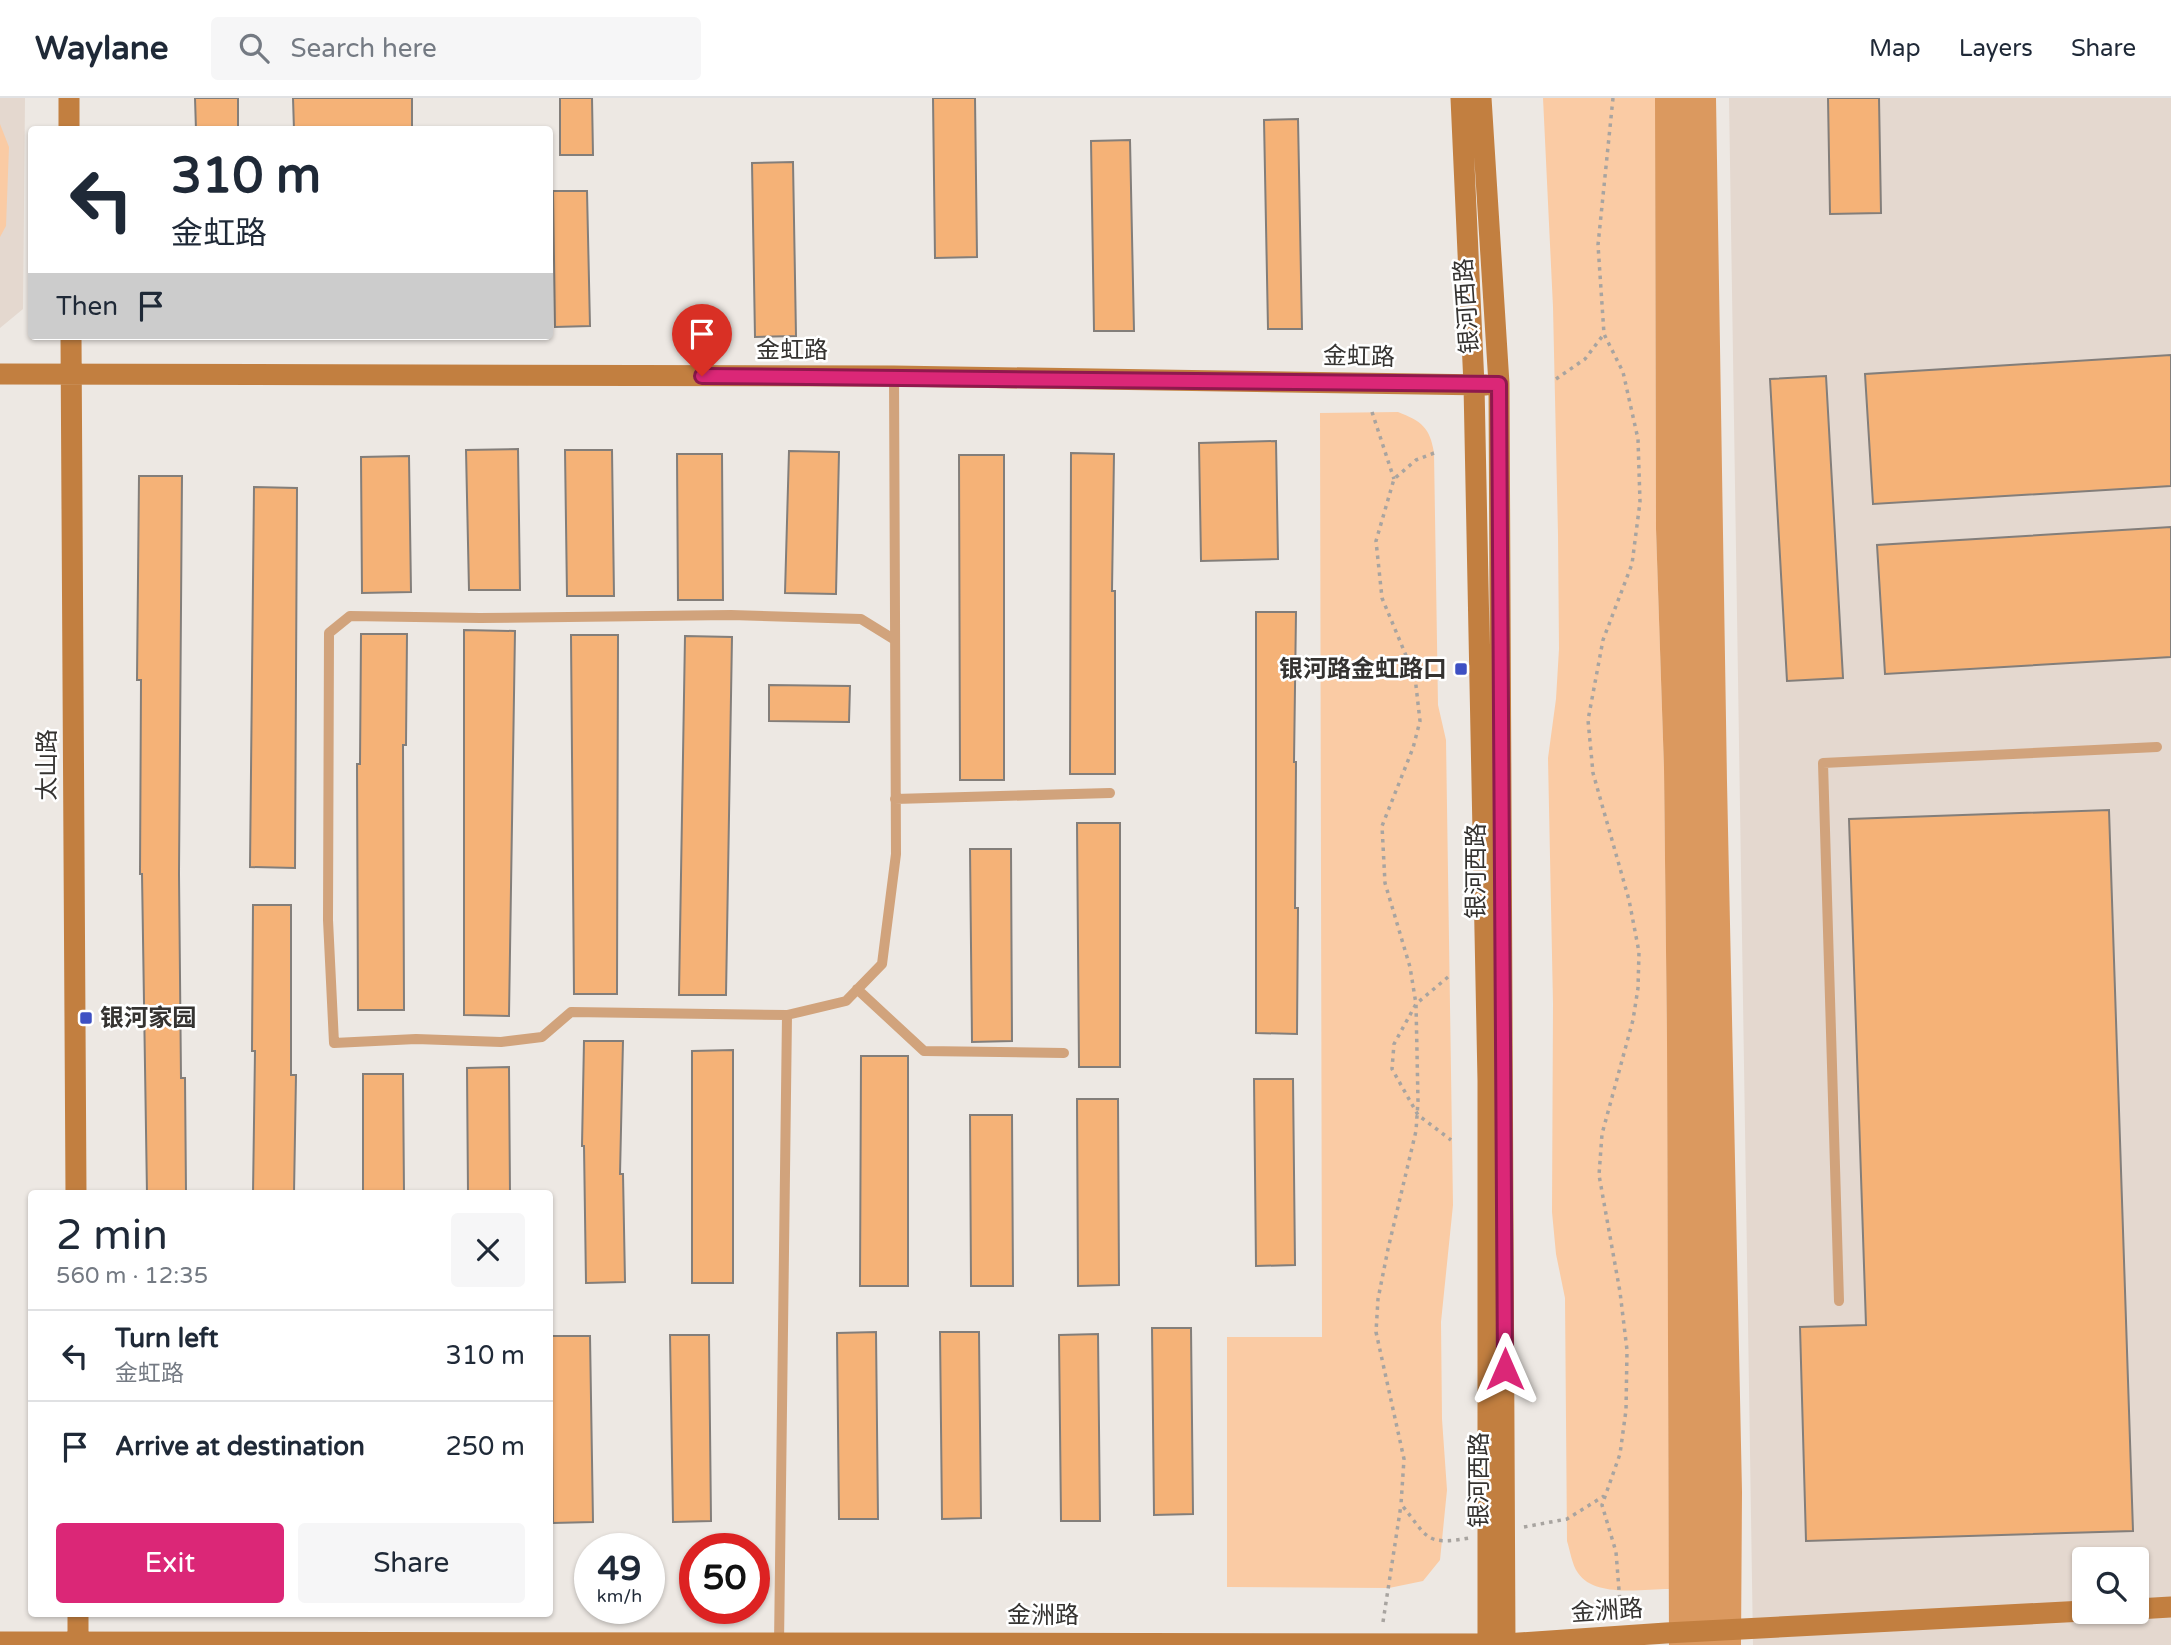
<!DOCTYPE html>
<html lang="en">
<head>
<meta charset="utf-8">
<style>
	:root { --surface:#fff; --page:#f6f6f7; --text:#1f2937; --muted:#747a83; --line:#e0e1e3; --accent:#db2777 }
	body { margin:0; font-family:"Varela Round","Noto Sans SC",sans-serif; background:var(--page); color:var(--text); height:100vh; display:flex; flex-direction:column; font-size:26px; white-space:nowrap }
	* { box-sizing:border-box; margin:0 }
	p { font-size:23px; color:var(--muted) }
	.icon { flex:none; width:38px; height:38px; fill:none; stroke:currentColor; stroke-width:2; stroke-linecap:round; stroke-linejoin:round }
	.map { position:relative; flex:1; overflow:hidden }
	.drawer { position:absolute; left:28px; top:1092px; width:525px; height:427px; display:flex; flex-direction:column; background:var(--surface); border-radius:7px; box-shadow:0 2px 5px #0004 }
	.drawer>* { flex:none }
	.banner { position:absolute; left:28px; top:28px; width:525px; height:214px; border-radius:7px; box-shadow:0 2px 5px #0004; background:#fff; color:var(--text); overflow:hidden }
	.controls { position:absolute; left:2072px; top:1449px; display:grid; gap:14px }
	.controls a { display:grid; place-items:center; width:77px; height:77px; border-radius:7px; background:var(--surface); box-shadow:0 2px 5px #0004; font-size:35px }
	.speed { position:absolute; left:574px; top:1435px; display:flex; gap:14px; font-size:35px; font-weight:700; text-align:center }
	.speed>* { display:grid; place-content:center; width:91px; height:91px; border-radius:50%; background:var(--surface); box-shadow:0 2px 5px #0004; line-height:1 }
	.speed small { font-size:18px; font-weight:400 }
	.speed .limit { border:10px solid #d22; background:#fff; color:#111 }
	.pin { position:absolute; display:grid; place-items:center; width:60px; height:60px; color:#fff; margin:-72px -30px; border-radius:50% 50% 50% 0; rotate:-45deg; box-shadow:0 0 7px #0007 }
	.pin .icon { rotate:45deg }
	.me { position:absolute; width:77px; margin:-38px; rotate:0deg; stroke-linejoin:round; filter:drop-shadow(0 0 5px #0008) }
	.turn { display:flex; align-items:center; gap:24px; height:147px; padding:0 28px; font-size:32px }
	.turn .icon { width:91px; height:91px; stroke-width:2.5 }
	.turn b { display:block; font-size:49px; line-height:60px }
	.then { display:flex; align-items:center; height:66px; padding:0 28px; background:#0003; gap:14px; font-size:26px }
	.round { display:grid; place-items:center; flex:none; width:74px; height:74px; border-radius:7px; background:var(--page) }
	.head { display:flex; align-items:center; justify-content:space-between; height:119px; padding:0 28px }
	h1 { font-size:42px; font-weight:600; line-height:52px }
	.button { display:flex; gap:14px; margin-top:auto; padding:14px 28px }
	.button a { flex:1; height:80px; border-radius:7px; background:var(--accent); color:#fff; font-size:28px; font-weight:600; line-height:80px; text-align:center }
	.button a+a { background:var(--page); color:var(--text) }
	ul { padding:0; list-style:none }
	li { display:flex; align-items:center; gap:21px; height:91px; padding:0 28px; border-top:2px solid var(--line) }
	li div { flex:1 }
	li b { display:block; font-size:26px }
	li em { font-style:normal }
	header { display:flex; align-items:center; gap:42px; box-sizing:border-box; height:98px; padding:0 35px; background:var(--surface); border-bottom:2px solid var(--line) }
	header strong { font-size:33px }
	nav { display:flex; gap:38px; margin-inline-start:auto; font-size:24px }
	.search { width:490px; height:63px; background:var(--page); display:flex; align-items:center; gap:18px; box-sizing:border-box; padding:0 24px; border-radius:7px; color:var(--muted); font-size:26px }
	.map>svg:first-child { display:block }
	.built { fill:#e4d8cf; fill-rule:evenodd }
	.green { fill:#facba4 }
	.water { fill:#db995f }
	.building { fill:#f5b277; stroke:#837e7a; stroke-width:2 }
	.lines { fill:none; stroke-linecap:round; stroke-linejoin:round }
	.path { stroke:#a8a4a0; stroke-width:3.5; stroke-dasharray:3.5 5; stroke-linecap:butt }
	.lane { stroke:#d1a37c; stroke-width:10 }
	.secondary { stroke:#c27f40; stroke-width:21 }
	.route-casing { stroke:#8e194d; stroke-width:18 }
	.route { stroke:#db2777; stroke-width:12 }
	.poi-dot { fill:#3e50c3; stroke:#fff; stroke-width:2.5 }
	.labels { text-anchor:middle; dominant-baseline:central; stroke-width:5; stroke-linejoin:round; paint-order:stroke }
	.street-label { font-size:24px; fill:#353331; stroke:#fff }
	.poi-label { font-size:24px; font-weight:bold; fill:#353331; stroke:#fff; text-anchor:end }
</style>
</head>
<body>
<header>
<strong>Waylane</strong>
<div class="search"><svg class="icon" aria-label="search" viewBox="0 0 24 24"><circle cx="10" cy="10" r="6"/><path d="M15 15l6 6"/></svg>Search here</div>
<nav><a>Map</a><a>Layers</a><a>Share</a></nav>
</header>
<div class="map">
<svg width="2171" height="1547" viewBox="0 0 2171 1547">
	<rect width="100%" height="100%" fill="#ede8e3"/>
	<path class="built" d="M0,0H25L23,211L0,230Z
		M1729,0H2171V1547H1753ZM2084,1461H2137V1514H2084Z"/>
	<path class="green" d="M1543,0H1655L1656,431L1664,671L1667,943L1669,1491C1643,1491 1595,1500 1578,1475C1572,1467 1570,1452 1567,1443L1565,1200L1556,1156L1552,1114L1553,906L1548,660L1556,601L1559,551L1558,436L1553,209Z
		M0,26L9,49L6,128L0,139Z
		M1398,314C1421,323 1430,329 1434,355L1438,607L1446,642L1453,1107L1441,1224L1442,1321L1447,1392L1440,1462L1423,1483L1389,1490L1227,1489V1239H1322L1320,315Z"/>
	<path class="water" d="M1655,0H1716L1727,684L1742,1394L1741,1547H1669L1667,943L1664,671L1656,431Z"/>
	<path class="building" d="M195,0H238V32H196Z
		M293,0H412V32H294Z
		M560,0H592L593,57H560Z
		M933,0H975L977,159L935,160Z
		M1828,0H1879L1881,115L1830,116Z
		M1298,21L1302,231H1268L1264,22Z
		M1130,42L1134,233H1094L1091,43Z
		M793,64L796,238L755,239L752,65Z
		M553,93H587L590,228L555,229Z
		M2171,257V388L1873,406L1865,276Z
		M1826,278L1843,580L1787,583L1770,281Z
		M1276,343L1278,461L1201,463L1199,345Z
		M518,351L520,492H469L466,352Z
		M565,352H612L614,498H567Z
		M789,353L839,354L836,496L785,495Z
		M1071,355L1114,356L1112,493H1115V676H1070Z
		M677,356H722L723,502H678Z
		M959,357H1004V682H960Z
		M409,358L411,494L362,495L361,359Z
		M139,378H182L179,776L181,980H185L186,1096H147L142,776H140L141,582H137Z
		M254,389L297,390L295,770L250,769Z
		M2171,429V559L1885,576L1877,447Z
		M1256,514H1296L1294,664H1296L1295,810H1298L1297,936L1256,935Z
		M464,532L515,533L509,918L464,917Z
		M361,536H407L406,647H403L404,912H358L357,666H360Z
		M571,537H618L617,896H574Z
		M685,538L732,539L726,897H679Z
		M769,587L850,588L849,624L769,623Z
		M2109,712L2133,1433L1806,1443L1800,1229L1866,1227L1849,721Z
		M1077,725H1120V969H1079Z
		M970,751H1011L1012,943L972,944Z
		M253,807H291V977H296L294,1096H253L255,953H252Z
		M584,943H623L620,1076H623L625,1184L586,1185L584,1048H582Z
		M733,952V1185H692V953Z
		M861,958H908V1188H860Z
		M509,969L510,1096H468L467,970Z
		M363,976H403L404,1096H363Z
		M1254,981H1293L1295,1167L1256,1168Z
		M1077,1001H1118L1119,1187L1078,1188Z
		M970,1017H1012L1013,1188H971Z
		M1152,1230H1191L1193,1416L1154,1417Z
		M876,1234L878,1421H839L837,1235Z
		M940,1234H979L981,1420L942,1421Z
		M1098,1236L1100,1423H1061L1059,1237Z
		M670,1237H709L711,1423L673,1424Z
		M551,1238H590L593,1424L553,1425Z"/>
	<g class="lines">
		<path class="path" d="M1613,0L1598,147L1604,236L1623,274L1638,341L1640,404L1632,466L1603,542L1588,622L1593,675L1629,802L1639,854L1638,890L1633,922L1602,1036L1599,1077L1620,1194L1627,1252L1626,1312L1620,1356L1602,1407L1616,1454L1621,1517
			M1556,281L1585,261L1604,236
			M1372,314L1394,381
			M1434,355L1416,362L1394,381L1376,443L1382,500L1415,579L1420,623L1413,650L1382,728L1385,785L1410,869L1416,906L1418,1003L1416,1033L1388,1151L1378,1201L1376,1234L1404,1361L1401,1406C1428,1439 1424,1448 1469,1440
			M1448,879L1416,906L1394,946L1392,971L1418,1017L1451,1042
			M1524,1429L1567,1421L1604,1398
			M1383,1524L1401,1407"/>
		<path class="lane" d="M895,701L1110,695
			M857,891L924,953L1064,955
			M787,917L571,914L542,939L501,944L416,941L334,945L328,822L329,535L350,518L480,520L731,517L861,521L895,542
			M1839,1203L1823,665L2157,649
			M779,1547L787,917L846,903L882,866L896,756L894,278"/>
		<path class="secondary" d="M69,0V32
			M1461,0L1474,287L1488,983V1547
			M1481,0L1499,286L1505,1547
			M71,238L76,1096
			M0,276L894,278L1486,287
			M2137,1511L2171,1509
			M78,1516V1547
			M0,1544L1505,1546L1666,1535L2084,1513"/>
	</g>
	<g class="lines">
		<g class="route-casing">
			<path id="route" d="M702,278L1499,286L1505,1271"/>
		</g>
		<use href="#route" class="route"/>
	</g>
	<g class="poi-dot">
		<rect x="1454" y="564" width="14" height="14" rx="3.5"/>
		<rect x="79" y="913" width="14" height="14" rx="3.5"/>
	</g>
	<g class="labels">
		<g class="street-label">
			<text transform="translate(1467 208) rotate(-94)">银河西路</text>
			<text x="792" y="252">金虹路</text>
			<text transform="translate(1359 259) rotate(1)">金虹路</text>
			<text transform="translate(47 667) rotate(-90)">太山路</text>
			<text transform="translate(1476 773) rotate(-90)">银河西路</text>
			<text transform="translate(1479 1382) rotate(-90)">银河西路</text>
			<text transform="translate(1607 1513) rotate(-4)">金洲路</text>
			<text x="1043" y="1517">金洲路</text>
		</g>
		<g class="poi-label">
			<text x="1447" y="571">银河路金虹路口</text>
			<text x="100" y="920" text-anchor="start">银河家园</text>
		</g>
	</g>
</svg>
<div class="controls">
<a><svg class="icon" aria-label="search" viewBox="0 0 24 24"><circle cx="10" cy="10" r="6"/><path d="M15 15l6 6"/></svg></a>
</div>
<div class="speed"><div>49<small>km/h</small></div><div class="limit">50</div></div>
<div class="pin" style="left:702px;top:278px;background:#d93025"><svg class="icon" aria-label="arrive" viewBox="0 0 24 24"><path d="M6 21V4h12l-3 4 3 4H6"/></svg></div>
<svg class="me" style="left:1505px;top:1271px" viewBox="-20 -20 40 40"><path d="M0-17L14 15 0 8-14 15z" fill="#db2777" stroke="#fff" stroke-width="4"/></svg>
<div class="banner">
<div class="turn"><svg class="icon" aria-label="left" viewBox="0 0 24 24"><path d="M17 20v-9H6M10 6l-5 5 5 5"/></svg><div><b>310 m</b>金虹路</div></div>
<div class="then">Then<svg class="icon" aria-label="arrive" viewBox="0 0 24 24"><path d="M6 21V4h12l-3 4 3 4H6"/></svg></div>
</div>
<section class="drawer">
<div class="head"><div><h1>2 min</h1><p>560 m · 12:35</p></div><a class="round"><svg class="icon" aria-label="close" viewBox="0 0 24 24"><path d="M6 6l12 12M18 6L6 18"/></svg></a></div>
<ul>
<li><svg class="icon" aria-label="left" viewBox="0 0 24 24"><path d="M17 20v-9H6M10 6l-5 5 5 5"/></svg><div><b>Turn left</b><p>金虹路</p></div><em>310 m</em></li>
<li><svg class="icon" aria-label="arrive" viewBox="0 0 24 24"><path d="M6 21V4h12l-3 4 3 4H6"/></svg><div><b>Arrive at destination</b></div><em>250 m</em></li>
</ul>
<div class="button"><a>Exit</a><a>Share</a></div>
</section>
</div>
</body>
</html>
